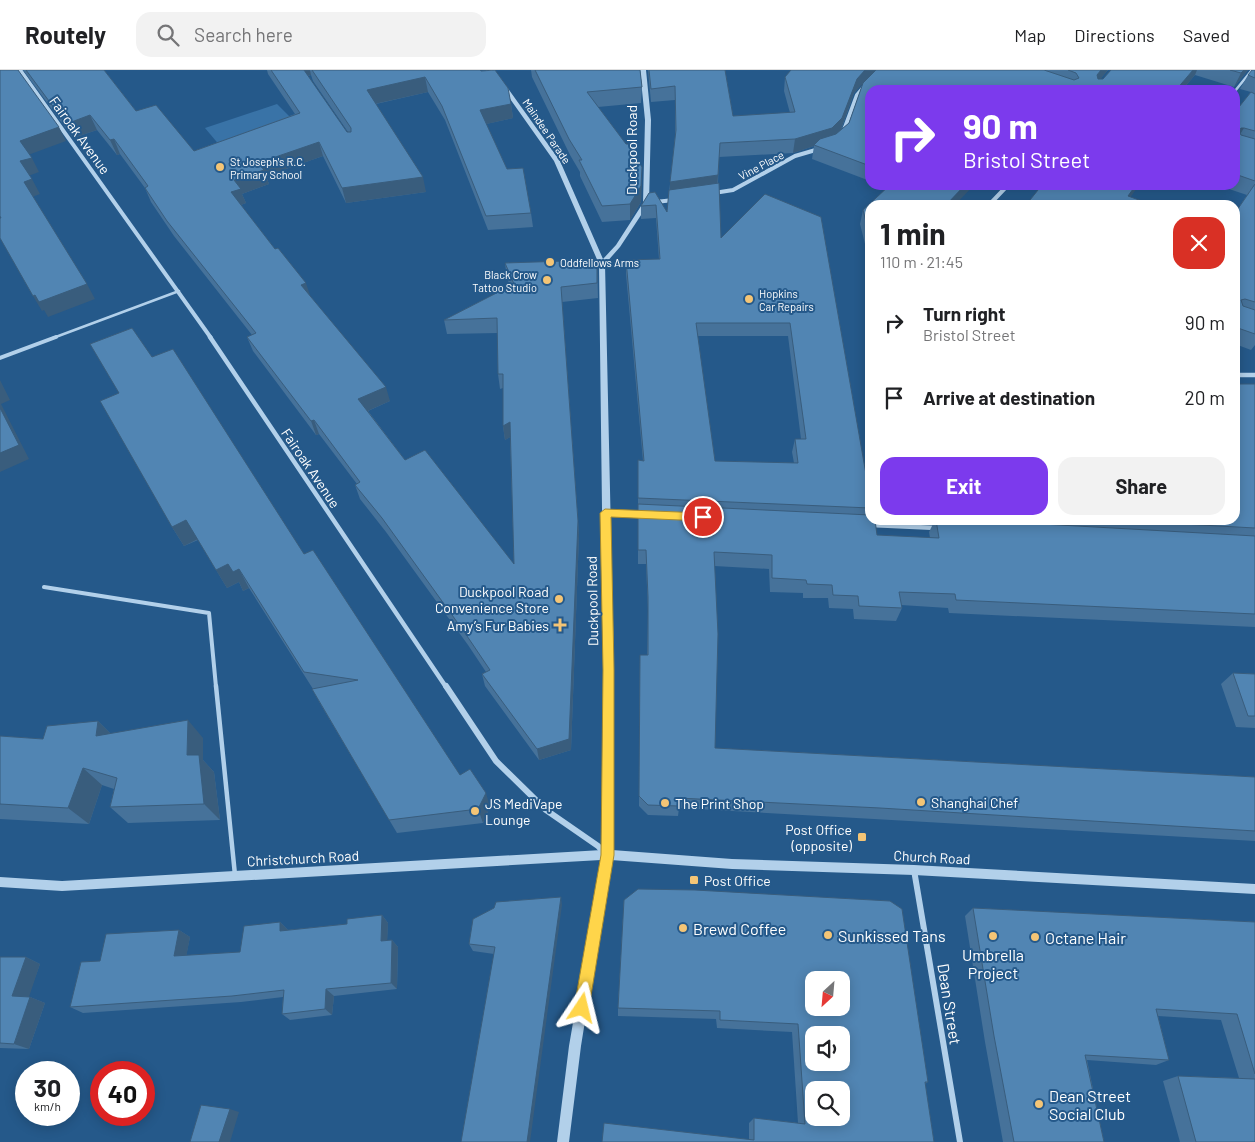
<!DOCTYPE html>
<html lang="en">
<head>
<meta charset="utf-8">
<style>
	:root { --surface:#fff; --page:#f2f2f2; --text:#202124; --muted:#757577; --line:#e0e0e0; --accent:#7c3aed }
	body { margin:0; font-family:Barlow,sans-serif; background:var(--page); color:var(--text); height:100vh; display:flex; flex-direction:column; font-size:19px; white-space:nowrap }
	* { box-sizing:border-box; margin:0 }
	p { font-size:16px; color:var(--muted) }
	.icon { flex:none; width:28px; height:28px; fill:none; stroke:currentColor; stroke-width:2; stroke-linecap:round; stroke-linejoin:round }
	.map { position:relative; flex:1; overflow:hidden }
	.sheet { position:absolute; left:865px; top:130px; width:375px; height:325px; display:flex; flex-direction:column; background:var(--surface); border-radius:15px; box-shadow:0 2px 12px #0003 }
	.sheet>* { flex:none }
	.hud { position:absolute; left:865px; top:15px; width:375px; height:105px; border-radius:15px; box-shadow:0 2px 12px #0003; background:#7c3aed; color:#fff; overflow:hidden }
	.needle { width:32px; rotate:206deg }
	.controls { position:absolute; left:805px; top:901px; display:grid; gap:10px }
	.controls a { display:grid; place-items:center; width:45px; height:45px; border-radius:10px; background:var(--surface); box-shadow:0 2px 12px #0003; font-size:25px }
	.speed { position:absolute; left:15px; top:991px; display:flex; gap:10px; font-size:25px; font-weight:700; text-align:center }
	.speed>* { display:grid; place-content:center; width:65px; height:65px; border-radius:50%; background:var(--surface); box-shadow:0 2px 12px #0003; line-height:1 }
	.speed small { font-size:12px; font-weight:400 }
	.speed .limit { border:8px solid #d22; background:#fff; color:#111 }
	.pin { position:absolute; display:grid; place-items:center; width:42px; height:42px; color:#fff; margin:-21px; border:2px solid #fff; border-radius:50%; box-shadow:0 1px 5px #0007 }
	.me { position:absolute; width:55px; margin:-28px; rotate:10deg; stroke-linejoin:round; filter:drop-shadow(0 0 4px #0008) }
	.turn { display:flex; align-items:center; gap:18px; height:105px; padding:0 15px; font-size:22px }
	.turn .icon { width:65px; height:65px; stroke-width:2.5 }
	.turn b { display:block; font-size:35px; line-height:42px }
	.round { display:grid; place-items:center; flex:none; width:52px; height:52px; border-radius:15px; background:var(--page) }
	.headline { display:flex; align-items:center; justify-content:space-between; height:85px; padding:0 15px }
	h1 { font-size:30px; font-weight:700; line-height:38px }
	.cta { display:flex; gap:10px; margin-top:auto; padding:10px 15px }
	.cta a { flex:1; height:58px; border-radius:15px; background:var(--accent); color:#fff; font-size:20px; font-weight:700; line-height:58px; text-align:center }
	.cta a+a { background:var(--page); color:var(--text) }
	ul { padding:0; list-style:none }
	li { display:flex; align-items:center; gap:15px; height:75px; padding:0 15px }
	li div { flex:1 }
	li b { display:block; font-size:19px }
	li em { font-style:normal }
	header { display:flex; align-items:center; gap:30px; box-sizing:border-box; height:70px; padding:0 25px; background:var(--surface); border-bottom:1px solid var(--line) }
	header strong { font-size:24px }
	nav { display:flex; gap:28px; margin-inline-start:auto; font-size:18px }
	.search { width:350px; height:45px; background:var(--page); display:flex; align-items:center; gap:12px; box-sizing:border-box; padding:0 18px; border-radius:15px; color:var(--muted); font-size:19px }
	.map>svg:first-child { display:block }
	.green { fill:#3973a7 }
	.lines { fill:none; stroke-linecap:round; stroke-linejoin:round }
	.service-far2 { stroke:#b2d0ea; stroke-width:2.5 }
	.service-far1 { stroke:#b2d0ea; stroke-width:4 }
	.service { stroke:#b2d0ea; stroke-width:4.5 }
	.minor-far2 { stroke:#b2d0ea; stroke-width:4 }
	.minor-far1 { stroke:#b2d0ea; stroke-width:4.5 }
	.minor { stroke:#b2d0ea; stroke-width:6 }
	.tertiary { fill:#b2d0ea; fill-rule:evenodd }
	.wall { fill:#46729a; fill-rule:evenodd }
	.shaded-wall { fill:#395d7d }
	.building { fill:#5185b3; stroke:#395d7d; fill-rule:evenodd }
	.route { fill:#ffd54a; stroke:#a68a30 }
	.poi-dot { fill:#f4c576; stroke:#25598a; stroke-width:2 }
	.labels { text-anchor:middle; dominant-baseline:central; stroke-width:4; stroke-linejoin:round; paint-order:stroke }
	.far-street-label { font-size:11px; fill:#fff; stroke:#25598a }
	.far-poi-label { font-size:11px; fill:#fff; stroke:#25598a; text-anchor:start }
	.street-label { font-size:14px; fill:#fff; stroke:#25598a }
	.poi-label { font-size:14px; fill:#fff; stroke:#25598a; text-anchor:start }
	.near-poi-label { font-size:16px; fill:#fff; stroke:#25598a; text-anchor:start }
	.near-street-label { font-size:16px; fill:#fff; stroke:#25598a }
</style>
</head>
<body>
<header>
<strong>Routely</strong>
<div class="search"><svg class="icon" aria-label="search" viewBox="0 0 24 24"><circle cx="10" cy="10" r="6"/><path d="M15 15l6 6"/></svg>Search here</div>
<nav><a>Map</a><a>Directions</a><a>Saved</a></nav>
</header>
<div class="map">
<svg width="1255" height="1072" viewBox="0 0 1255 1072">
	<rect width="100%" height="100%" fill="#25598a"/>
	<path class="green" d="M277,34L294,51L221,77L205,58Z"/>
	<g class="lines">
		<path class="service-far2" d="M1235,21L1252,0
			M53,268L179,221"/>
		<path class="service-far1" d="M0,288L56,267
			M44,517L209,543L216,617"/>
		<path class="service" d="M216,616L235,805"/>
		<path class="minor-far2" d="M20,0L211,268
			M844,60L857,25L863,18
			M714,123L733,120L795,86L819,79
			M655,132L674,130
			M989,135L1008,115"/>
		<path class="minor-far1" d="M210,267L446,617
			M870,271L868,273L870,291
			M1235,305H1255
			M606,443L642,444
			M871,455L937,458"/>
		<path class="minor" d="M446,616L496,691L546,740L598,776L606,785
			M914,800L960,1072"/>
		<path class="tertiary" d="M486,0H492L507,17L560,91L603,189L616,175L643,133L645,50L640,0H646L651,50L649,133L620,177L605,194L614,600L612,780L732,789L914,795L1255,814V824L914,805L732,799L611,790L581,976L569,1072H557L569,976L601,790L62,821L0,817V807L62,811L602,780L604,600L599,194L554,91L503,19Z"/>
	</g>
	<path class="wall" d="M23,0H104L136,41L194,81L295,44L268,4L267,0H480L511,34L513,48L486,54L507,99L531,143L533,157L488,160L445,50L428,22L376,34L426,122L346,133L323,86L266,106L269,114L242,124L246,133L241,135L390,331L368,341L405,390L514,494L510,367L505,370L503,356V318L500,319L498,304V263L447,264L444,250L510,216L507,208L505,193L597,190L598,228L562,232L579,465L571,680L539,690L485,616L482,604L486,602L468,575L386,462L360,429L355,415L357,414L319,364L316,365L253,281L247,267L252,265L174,166L151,132L145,118L120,84L117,85L97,60L73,68ZM311,5L313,11L348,62H347L308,6Z
		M531,0H640L642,17L641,33L598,37L641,132L630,150L602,152L580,106V102L570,85L532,7Z
		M648,0H725L733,46L790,43L784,21L785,7L876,0H1108L1100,9H1103L1111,0H1248L1234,17L1195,5L1182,20H870V111L812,89L814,76L793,83L719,87L718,113L721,168L765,124L870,427V450L877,465L930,468L929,462L933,454H928L927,450H1235L1255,314V557L949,543L948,538L901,535L902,538L896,551L854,549L853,539L829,538L828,528H803V523L770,522L769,499L714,496L715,678L1255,707V771L874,749L679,738L678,746L648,745L639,736L640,585H647L648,541L646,494H638V390L643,391L626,204V190L659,189L656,148L641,149V136L649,123L667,142L675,67V30L651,32ZM863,13L849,53L841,60L854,23ZM697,266H788L801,369H795L792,382L794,393L715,391Z
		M1255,0V275L1251,280L1235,274V143L1247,125L1217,115H1235V42L1251,22L1240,19L1248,5Z
		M880,115H974L870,135V194L860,154L863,140L887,118Z
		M152,287L304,484L460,705L490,737L483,753L397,763L321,635L312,619H313L249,518L243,521L239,512L227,518L198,470L184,476L172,457Z
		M1233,603L1255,604V658L1236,657L1221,614Z
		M98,651L111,664L203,668V690L214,702L220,750L128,753L110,737L114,719L102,715L89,754L0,749V666L43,669Z
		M624,830L928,1012L925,1014L934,1072H602L749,1070V1053L754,1048L798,1053L792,962L717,958L716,949L618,946V938Z
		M562,835L494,884L473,881L469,874Z
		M973,838L1255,852V1072H1180L1163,1011L1178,1006L1239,1008L1221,950L1158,946L1169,990L1156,995L1087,990L1104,1072H1003L985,972L965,846Z
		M382,845L388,853L387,870H392L398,877L397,919L334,926L332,945L290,950L282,944L283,927L241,932L83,943L70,937L100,891L179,860L190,867L186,886L240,882L280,852L288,860L347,854Z
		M0,887H26L40,894L28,927H30L45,933L29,979L0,978Z"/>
	<path class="shaded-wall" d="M302,0H310L311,5L306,6Z
		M865,0H876L854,23L840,62L814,75V76L793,83L795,69Z
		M1101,0H1108L1092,19L1097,5Z
		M1193,0H1197L1195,5L1182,20H1176Z
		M1244,0H1248L1234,17L1241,3Z
		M425,7L428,22L370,35L367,20Z
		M511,34L513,48L482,55L480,40Z
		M90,45L97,60L73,68L66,54Z
		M59,57L66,71L28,85L20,71Z
		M1241,58H1244L1236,71L1235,72Z
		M114,69L120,84L117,85L110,70Z
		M319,72L323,86L266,106L269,114L242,124L246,133L236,137L231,122L234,110L258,93Z
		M32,88L39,102L28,106L20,91Z
		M718,105L717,119L670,126V112Z
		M423,107L426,122L346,133L342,118Z
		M32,109L40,124L32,127L24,112Z
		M642,113L641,132L630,150V134Z
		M965,115H974L955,135H946Z
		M1136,115H1139L1125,135L1128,126Z
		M306,213L311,228L301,215Z
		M87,214L95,229L48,247L44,240L42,241L33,226Z
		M0,310L10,330L1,334L29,389L0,402Z
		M386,317L390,331L363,343L358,329Z
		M314,350L319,364L316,365L311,351Z
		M510,352L512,366L505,370L503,356Z
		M186,450L198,469L184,476L172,457Z
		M578,451L579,465L571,680L539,690L537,679Z
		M228,494L239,499L249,518L243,521L239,512L227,518L216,500Z
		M188,650L203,668V690L214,702L220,750L204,734L187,685Z
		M98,651L116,669L96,666Z
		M83,698L102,715L89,754L68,738Z
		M486,723L490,737L483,753L478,739Z
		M561,827L562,835L530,1072H527Z
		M382,845L388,853L387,878L381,871Z
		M280,852L288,860V869L280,861Z
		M179,860L190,867L185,893L174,886Z
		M392,870L398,877L397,919L391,913Z
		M26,887L40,894L27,933L12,926Z
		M326,919L334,926L332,945L325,939Z
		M30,927L45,933L29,979L14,974Z
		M230,1039L239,1042L230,1072H219Z"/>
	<path class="building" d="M0,0H18L59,57L20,71L32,88L20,91L32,109L24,112L87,214L39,232L35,225L33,226L0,168V148H1L0,146Z
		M26,0H104L136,41L156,35L194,81L300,43L271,0H304L347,62H351V58L312,0H480L481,1L495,0L508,18L511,34L480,40L507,99L523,98L531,143L486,146L442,36L425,7L367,20L423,107L342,118L319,72L258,93L264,100L234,110L241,119L231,122L275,179L278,178L306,213L301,215L386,317L358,329L405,390L425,380L514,494L510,352L503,356V304H498L497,248L444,250L514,214L505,193L597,190V213L561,217L578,451L569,669L537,679L482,604L490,600L465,563L382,448L355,415L360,412L314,350L311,351L247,267L256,263L167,151L145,118L148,116L114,69L110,70L90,45L66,54Z
		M535,0H640L642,17L587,22L626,74H628L642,97L641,116L630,134L602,136L579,90H582L569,69Z
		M649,0H725L733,46L795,42L785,7L791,0H865L857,9L842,48L832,58L795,69L720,73L718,105L670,112L676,60L675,16L651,19Z
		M876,0H1044L1074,10L1079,8L1076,3L1068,0H1101L1097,5L1098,9H1103L1111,0H1193L1176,20H870V96L814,75L820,69L836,64L849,53L863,13Z
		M1230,0H1244L1241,3Z
		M1252,0H1255V8L1248,5Z
		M1251,22L1255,24V61L1244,58H1241L1239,61L1241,65L1255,69V111L1235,104V42Z
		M719,113L721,168L765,124L821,147L870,427V438L638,428V390L644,391L626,190L660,189L656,135L641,136L649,123L655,122L667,142L669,120ZM696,253H790L806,369H795L798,393L715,391Z
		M1255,114V232L1245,229L1241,230L1243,236L1255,240V264L1235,257V143Z
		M890,115H965L946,135H870V167L863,140Z
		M1042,115H1136L1128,126L1153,135H1026Z
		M132,258L152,287L173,279L304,484L313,480L460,705L470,699L486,723L478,739L389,750L312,619L358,610L304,602L239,499L233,502L228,494L216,500L186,450L172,457L100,331L119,323L90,274Z
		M1235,314H1255V458L1110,450H1235Z
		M0,338L19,375L0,383Z
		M638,434L870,445V450H875L877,465L939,468L936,450H970L1255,466V544L956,530L955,524L899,522L902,538L859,536L858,526L833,525L832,515L807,514L806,510L772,508V485L714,482L718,564L715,678L1255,707V761L880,738L678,728L679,736L648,735L639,726L640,585H648V527L646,480H638Z
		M1233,603L1255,604V646H1248Z
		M188,650L187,685H199L204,734L110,737L117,708L83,698L68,738L0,734V666L43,669L47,656L98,651L96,666Z
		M638,819L695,820L890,831L902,839L928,1012H925L934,1072H602L604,1053L754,1070V1048L805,1054L798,954L720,950V941L618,938L624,830ZM814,910H841V938H814ZM814,965H841V992H814ZM814,1020H841V1048H814Z
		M561,827L527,1072H461L495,877L469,874L473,849L494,838L496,832Z
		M973,838L1255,852V1004L1237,944L1156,939L1169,990L1085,985L1104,1072H1014L994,966Z
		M382,845L381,871L392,870L391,913L326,919L325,939L282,944L284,920L232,926L70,937L81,892L100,891L106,864L179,860L174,886L240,882L244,856L280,852V861L347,854V849Z
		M0,887H26L12,926L30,927L14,974L0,973Z
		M1178,1006L1255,1009V1072H1196Z
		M201,1035L230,1039L219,1072H190Z"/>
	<path class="route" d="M605,439L703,443L708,447L703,451L611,447L614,600V785L589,938L587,943L582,945L576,943L574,938L601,785L603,600L600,443Z"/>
	<g class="poi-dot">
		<circle cx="220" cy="97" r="5"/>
		<circle cx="550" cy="192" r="5"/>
		<circle cx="547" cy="210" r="5"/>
		<circle cx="749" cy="229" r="5"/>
		<circle cx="559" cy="529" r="5"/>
		<path d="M557.5 547.5h5v5h5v5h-5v5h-5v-5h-5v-5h5z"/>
		<circle cx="921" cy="732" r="5"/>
		<circle cx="665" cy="733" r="5"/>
		<circle cx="475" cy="741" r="5"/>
		<rect x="857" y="762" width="10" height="10" rx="2.5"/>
		<rect x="689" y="805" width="10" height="10" rx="2.5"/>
		<circle cx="683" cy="858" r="5"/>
		<circle cx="828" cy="865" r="5"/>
		<circle cx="993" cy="866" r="5"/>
		<circle cx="1035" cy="867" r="5"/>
		<circle cx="1039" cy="1034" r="5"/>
	</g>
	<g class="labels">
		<g class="far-street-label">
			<text transform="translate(547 61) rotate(56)">Maindee Parade</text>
			<text transform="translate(761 95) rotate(-28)">Vine Place</text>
		</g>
		<g class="far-poi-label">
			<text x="230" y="91">St Joseph's R.C.<tspan x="230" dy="13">Primary School</tspan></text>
			<text x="560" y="192">Oddfellows Arms</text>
			<text x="537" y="204" text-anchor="end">Black Crow<tspan x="537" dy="13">Tattoo Studio</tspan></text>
			<text x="759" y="223">Hopkins<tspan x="759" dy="13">Car Repairs</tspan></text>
		</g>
		<g class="street-label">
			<text transform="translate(80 65) rotate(54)">Fairoak Avenue</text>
			<text transform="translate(631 80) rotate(-90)">Duckpool Road</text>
			<text transform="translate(311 398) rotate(56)">Fairoak Avenue</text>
			<text transform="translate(592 531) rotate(-91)">Duckpool Road</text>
			<text transform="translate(932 787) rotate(3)">Church Road</text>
			<text transform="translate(303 788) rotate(-3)">Christchurch Road</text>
		</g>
		<g class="poi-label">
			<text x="549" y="521" text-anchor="end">Duckpool Road<tspan x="549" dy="16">Convenience Store</tspan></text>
			<text x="549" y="555" text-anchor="end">Amy’s Fur Babies</text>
			<text x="931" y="732">Shanghai Chef</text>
			<text x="485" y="733">JS MediVape<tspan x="485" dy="16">Lounge</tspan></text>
			<text x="675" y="733">The Print Shop</text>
			<text x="852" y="759" text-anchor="end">Post Office<tspan x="852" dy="16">(opposite)</tspan></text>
			<text x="704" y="810">Post Office</text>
		</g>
		<g class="near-poi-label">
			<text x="693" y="858">Brewd Coffee</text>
			<text x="838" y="865">Sunkissed Tans</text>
			<text x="1045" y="867">Octane Hair</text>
			<text x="993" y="884" text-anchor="middle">Umbrella<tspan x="993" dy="18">Project</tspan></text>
			<text x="1049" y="1025">Dean Street<tspan x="1049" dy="18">Social Club</tspan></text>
		</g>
		<g class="near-street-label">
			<text transform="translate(950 934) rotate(81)">Dean Street</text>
		</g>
	</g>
</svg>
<div class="controls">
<a><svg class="needle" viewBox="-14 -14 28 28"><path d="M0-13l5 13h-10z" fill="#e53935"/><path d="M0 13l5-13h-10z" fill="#757577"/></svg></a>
<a><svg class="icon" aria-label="sound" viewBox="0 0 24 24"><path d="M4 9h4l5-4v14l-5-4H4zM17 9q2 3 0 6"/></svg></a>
<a><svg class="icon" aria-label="search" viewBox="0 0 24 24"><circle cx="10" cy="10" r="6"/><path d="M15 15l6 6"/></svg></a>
</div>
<div class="speed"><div>30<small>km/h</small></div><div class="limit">40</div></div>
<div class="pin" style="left:703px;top:447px;background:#d93025"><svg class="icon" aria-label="arrive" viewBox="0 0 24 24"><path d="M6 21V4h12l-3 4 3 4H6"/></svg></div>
<svg class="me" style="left:582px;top:938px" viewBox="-20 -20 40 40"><path d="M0-17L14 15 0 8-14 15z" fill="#ffd54a" stroke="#fff" stroke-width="4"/></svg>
<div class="hud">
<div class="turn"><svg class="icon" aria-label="right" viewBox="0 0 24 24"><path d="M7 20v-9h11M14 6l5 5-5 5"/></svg><div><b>90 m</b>Bristol Street</div></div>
</div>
<section class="sheet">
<div class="headline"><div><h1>1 min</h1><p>110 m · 21:45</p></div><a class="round" style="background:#d93025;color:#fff"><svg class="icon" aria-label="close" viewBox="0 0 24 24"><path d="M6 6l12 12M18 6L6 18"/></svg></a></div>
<ul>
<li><svg class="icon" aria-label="right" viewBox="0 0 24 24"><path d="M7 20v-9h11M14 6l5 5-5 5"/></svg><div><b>Turn right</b><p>Bristol Street</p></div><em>90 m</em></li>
<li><svg class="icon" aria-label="arrive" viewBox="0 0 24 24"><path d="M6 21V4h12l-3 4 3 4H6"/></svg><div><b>Arrive at destination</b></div><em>20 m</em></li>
</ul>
<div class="cta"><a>Exit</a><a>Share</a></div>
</section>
</div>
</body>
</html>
